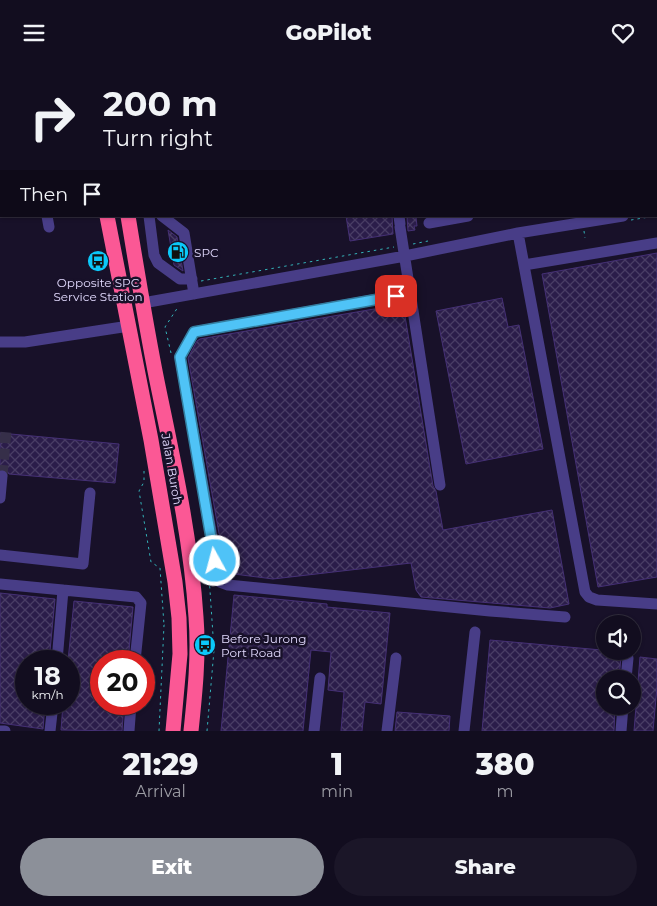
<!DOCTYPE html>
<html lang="en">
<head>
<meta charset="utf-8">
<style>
	:root { --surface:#120d1f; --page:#1b1628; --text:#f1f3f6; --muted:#9c9ca4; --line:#312d3d; --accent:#8c9099 }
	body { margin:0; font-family:Montserrat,sans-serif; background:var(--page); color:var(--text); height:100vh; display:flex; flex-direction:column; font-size:19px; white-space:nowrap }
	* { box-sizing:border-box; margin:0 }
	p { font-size:16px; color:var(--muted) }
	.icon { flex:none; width:28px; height:28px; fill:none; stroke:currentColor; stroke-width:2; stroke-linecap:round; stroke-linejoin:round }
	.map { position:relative; height:666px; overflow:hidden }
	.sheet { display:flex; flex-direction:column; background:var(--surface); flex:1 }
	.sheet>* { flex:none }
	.top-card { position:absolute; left:0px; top:0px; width:658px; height:152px; box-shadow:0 1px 4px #0004,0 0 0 1px var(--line); background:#120d1f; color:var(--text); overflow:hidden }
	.controls { position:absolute; left:596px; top:550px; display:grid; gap:10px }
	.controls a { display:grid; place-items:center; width:45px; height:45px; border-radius:50%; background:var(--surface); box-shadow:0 1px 4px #0004,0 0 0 1px var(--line); font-size:25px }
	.speed { position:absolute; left:15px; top:585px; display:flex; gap:10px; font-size:25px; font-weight:700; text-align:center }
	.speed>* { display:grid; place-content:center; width:65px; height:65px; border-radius:50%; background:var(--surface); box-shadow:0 1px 4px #0004,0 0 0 1px var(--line); line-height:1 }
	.speed small { font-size:12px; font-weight:400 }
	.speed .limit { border:8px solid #d22; background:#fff; color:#111 }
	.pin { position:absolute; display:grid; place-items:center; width:42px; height:42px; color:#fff; margin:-21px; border-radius:10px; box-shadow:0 2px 8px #0006 }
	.me { position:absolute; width:55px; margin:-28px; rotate:353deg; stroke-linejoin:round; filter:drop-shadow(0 0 4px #0008) }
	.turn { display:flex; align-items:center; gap:18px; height:105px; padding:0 20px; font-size:22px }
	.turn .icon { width:65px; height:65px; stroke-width:2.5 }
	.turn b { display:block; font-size:35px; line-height:42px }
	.then { display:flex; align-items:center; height:48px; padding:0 20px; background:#0003; gap:10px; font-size:19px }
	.eta { display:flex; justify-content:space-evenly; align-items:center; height:85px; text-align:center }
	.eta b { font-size:30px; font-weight:800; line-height:35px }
	.cta { display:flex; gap:10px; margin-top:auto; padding:10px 20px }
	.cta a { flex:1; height:58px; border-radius:30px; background:var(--accent); color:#fff; font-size:20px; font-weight:800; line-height:58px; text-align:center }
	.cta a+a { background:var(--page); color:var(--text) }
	header { display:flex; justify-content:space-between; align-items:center; height:65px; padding:0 20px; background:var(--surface); font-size:22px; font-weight:800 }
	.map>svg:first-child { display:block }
	.building { fill:url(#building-cross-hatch); stroke:#453075 }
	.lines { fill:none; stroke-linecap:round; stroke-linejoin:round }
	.minor-tunnel { stroke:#362f49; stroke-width:11; stroke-dasharray:11 5.5; stroke-linecap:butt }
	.path { stroke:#33b3b9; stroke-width:1; stroke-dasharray:2.5 4; stroke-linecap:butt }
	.minor { stroke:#483d87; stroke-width:11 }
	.highway { stroke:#fb5895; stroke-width:15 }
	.route-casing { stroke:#337fa1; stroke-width:12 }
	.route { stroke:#4fc3f7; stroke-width:9 }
	.labels { text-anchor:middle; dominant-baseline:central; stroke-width:5; stroke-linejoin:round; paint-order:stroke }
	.poi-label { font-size:12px; fill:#e2dafe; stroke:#181129; text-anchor:start }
	.street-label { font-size:12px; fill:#e2dafe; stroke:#181129 }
</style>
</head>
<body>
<header><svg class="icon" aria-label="menu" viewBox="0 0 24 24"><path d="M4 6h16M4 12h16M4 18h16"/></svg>GoPilot<svg class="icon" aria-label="heart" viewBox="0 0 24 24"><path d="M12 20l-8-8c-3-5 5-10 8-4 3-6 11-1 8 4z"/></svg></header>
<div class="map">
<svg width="657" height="666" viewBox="0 0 657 666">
	<defs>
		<pattern id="building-cross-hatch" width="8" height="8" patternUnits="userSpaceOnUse" patternTransform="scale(1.25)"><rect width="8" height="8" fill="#2b1d4a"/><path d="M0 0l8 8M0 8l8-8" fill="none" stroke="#493d65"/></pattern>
	</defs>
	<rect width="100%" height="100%" fill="#181129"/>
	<path class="building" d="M346,151H392L393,169L350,176Z
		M413,151V153L416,152L417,161H414L415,165L408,166L407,152Z
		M168,165L177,172L183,206L174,200Z
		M657,188V512L598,522L542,209Z
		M502,233L508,262L519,260L543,384L466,399L436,246Z
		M403,239L433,421L436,426L443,465L552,445L569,539L550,543L421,532L416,525L411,498L273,514L226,508L188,293L197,276L200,274Z
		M0,368L119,379L115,418L9,409L6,405L0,404Z
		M0,528L55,534L49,596H26V639H45L43,664L0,658Z
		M234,530L327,539V542L390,548L381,639L365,637L362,666H341L344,627L328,625L331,587L311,585L303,666H221Z
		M74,536L133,542L128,596H101V639H124L122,666L61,665L63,639H69L68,596Z
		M490,575L624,587L621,592L619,614H605V641H615L614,666H482Z
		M640,592L657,594V622L653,666H634Z
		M397,647L450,651L449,666H395Z"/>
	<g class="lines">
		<path class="minor-tunnel" d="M2,411L6,366"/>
		<path class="path" d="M115,0L116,1
			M631,155L649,152
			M584,166L585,173
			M413,179L428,176
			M201,216L394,182
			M171,288L165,262L178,242
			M144,406V417L139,426L151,497L160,503L164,560
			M159,666L164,560L167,559
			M207,666L214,585L209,511"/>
		<path class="minor" d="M0,79H1
			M656,131L657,133
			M656,146H657
			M47,151L49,162
			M149,151L154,190L158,198L180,214H192
			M162,151L184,168L194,229
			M399,151L400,159
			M429,158L468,151
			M400,162L440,420
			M518,168L585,527L589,532L597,535L657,539
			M524,200L657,178
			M411,228L194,267L180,292L220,517L228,520L490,546L565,552
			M143,238L405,191L518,168L623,151
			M0,277H25L129,261
			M0,433L2,411
			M188,485L205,482L215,484
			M0,490L83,499L90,428
			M0,519L136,532L141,538L135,596
			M57,596L63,525
			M626,614L628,593
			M0,666H5
			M50,666L53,639
			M129,666L131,639
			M314,666L320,613
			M387,666L396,593
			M464,666L475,567
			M621,666L623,641"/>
		<path class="highway" d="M79,0V1
			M101,0V1
			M107,151L151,375L175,517L179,553L180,589L173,666
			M128,151C137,206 146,261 157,316C173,394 191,473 196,552C199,590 195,628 191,666"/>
	</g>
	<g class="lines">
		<g class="route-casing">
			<path id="route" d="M215,496L180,292L194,267L396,231"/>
		</g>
		<use href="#route" class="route"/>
	</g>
	<defs>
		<g id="fuel-disc" transform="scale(1.125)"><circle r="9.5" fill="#0bc8f9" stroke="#181129"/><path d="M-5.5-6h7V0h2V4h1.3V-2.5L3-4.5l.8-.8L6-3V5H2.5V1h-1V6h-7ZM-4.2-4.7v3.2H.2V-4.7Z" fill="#111"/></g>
		<g id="bus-disc" transform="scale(1.125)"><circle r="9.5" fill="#0bc8f9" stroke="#181129"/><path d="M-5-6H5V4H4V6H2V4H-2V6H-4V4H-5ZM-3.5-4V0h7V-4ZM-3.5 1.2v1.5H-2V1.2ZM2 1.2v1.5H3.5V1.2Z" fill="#111"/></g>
	</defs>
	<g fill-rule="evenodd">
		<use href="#fuel-disc" x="178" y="187"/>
		<use href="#bus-disc" x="98" y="196"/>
		<use href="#bus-disc" x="205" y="580"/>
	</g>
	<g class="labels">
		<g class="poi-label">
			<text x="194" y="187">SPC</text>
			<text x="98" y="217" text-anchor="middle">Opposite SPC<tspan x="98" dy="14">Service Station</tspan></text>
			<text x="221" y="573">Before Jurong<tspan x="221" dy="14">Port Road</tspan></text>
		</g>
		<g class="street-label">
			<text transform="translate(172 404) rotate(80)">Jalan Buroh</text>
		</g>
	</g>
</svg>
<div class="controls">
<a><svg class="icon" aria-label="sound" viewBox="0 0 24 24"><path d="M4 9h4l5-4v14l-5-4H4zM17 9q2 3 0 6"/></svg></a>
<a><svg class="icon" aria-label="search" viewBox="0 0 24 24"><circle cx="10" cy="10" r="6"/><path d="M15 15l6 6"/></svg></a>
</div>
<div class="speed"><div>18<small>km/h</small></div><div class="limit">20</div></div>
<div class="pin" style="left:396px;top:231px;background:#d93025"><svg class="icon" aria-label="arrive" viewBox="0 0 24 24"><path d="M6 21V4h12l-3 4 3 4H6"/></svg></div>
<svg class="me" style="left:215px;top:496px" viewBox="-20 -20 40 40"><circle r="17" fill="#4fc3f7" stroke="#fff" stroke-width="3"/><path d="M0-11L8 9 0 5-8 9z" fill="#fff"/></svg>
<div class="top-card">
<div class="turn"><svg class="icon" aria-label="right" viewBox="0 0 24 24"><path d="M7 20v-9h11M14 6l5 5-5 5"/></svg><div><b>200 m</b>Turn right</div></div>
<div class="then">Then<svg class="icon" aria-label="arrive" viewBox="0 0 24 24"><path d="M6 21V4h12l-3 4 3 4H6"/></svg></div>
</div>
</div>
<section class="sheet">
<div class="eta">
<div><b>21:29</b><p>Arrival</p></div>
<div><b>1</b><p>min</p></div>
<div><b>380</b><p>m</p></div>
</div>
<div class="cta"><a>Exit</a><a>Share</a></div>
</section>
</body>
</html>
